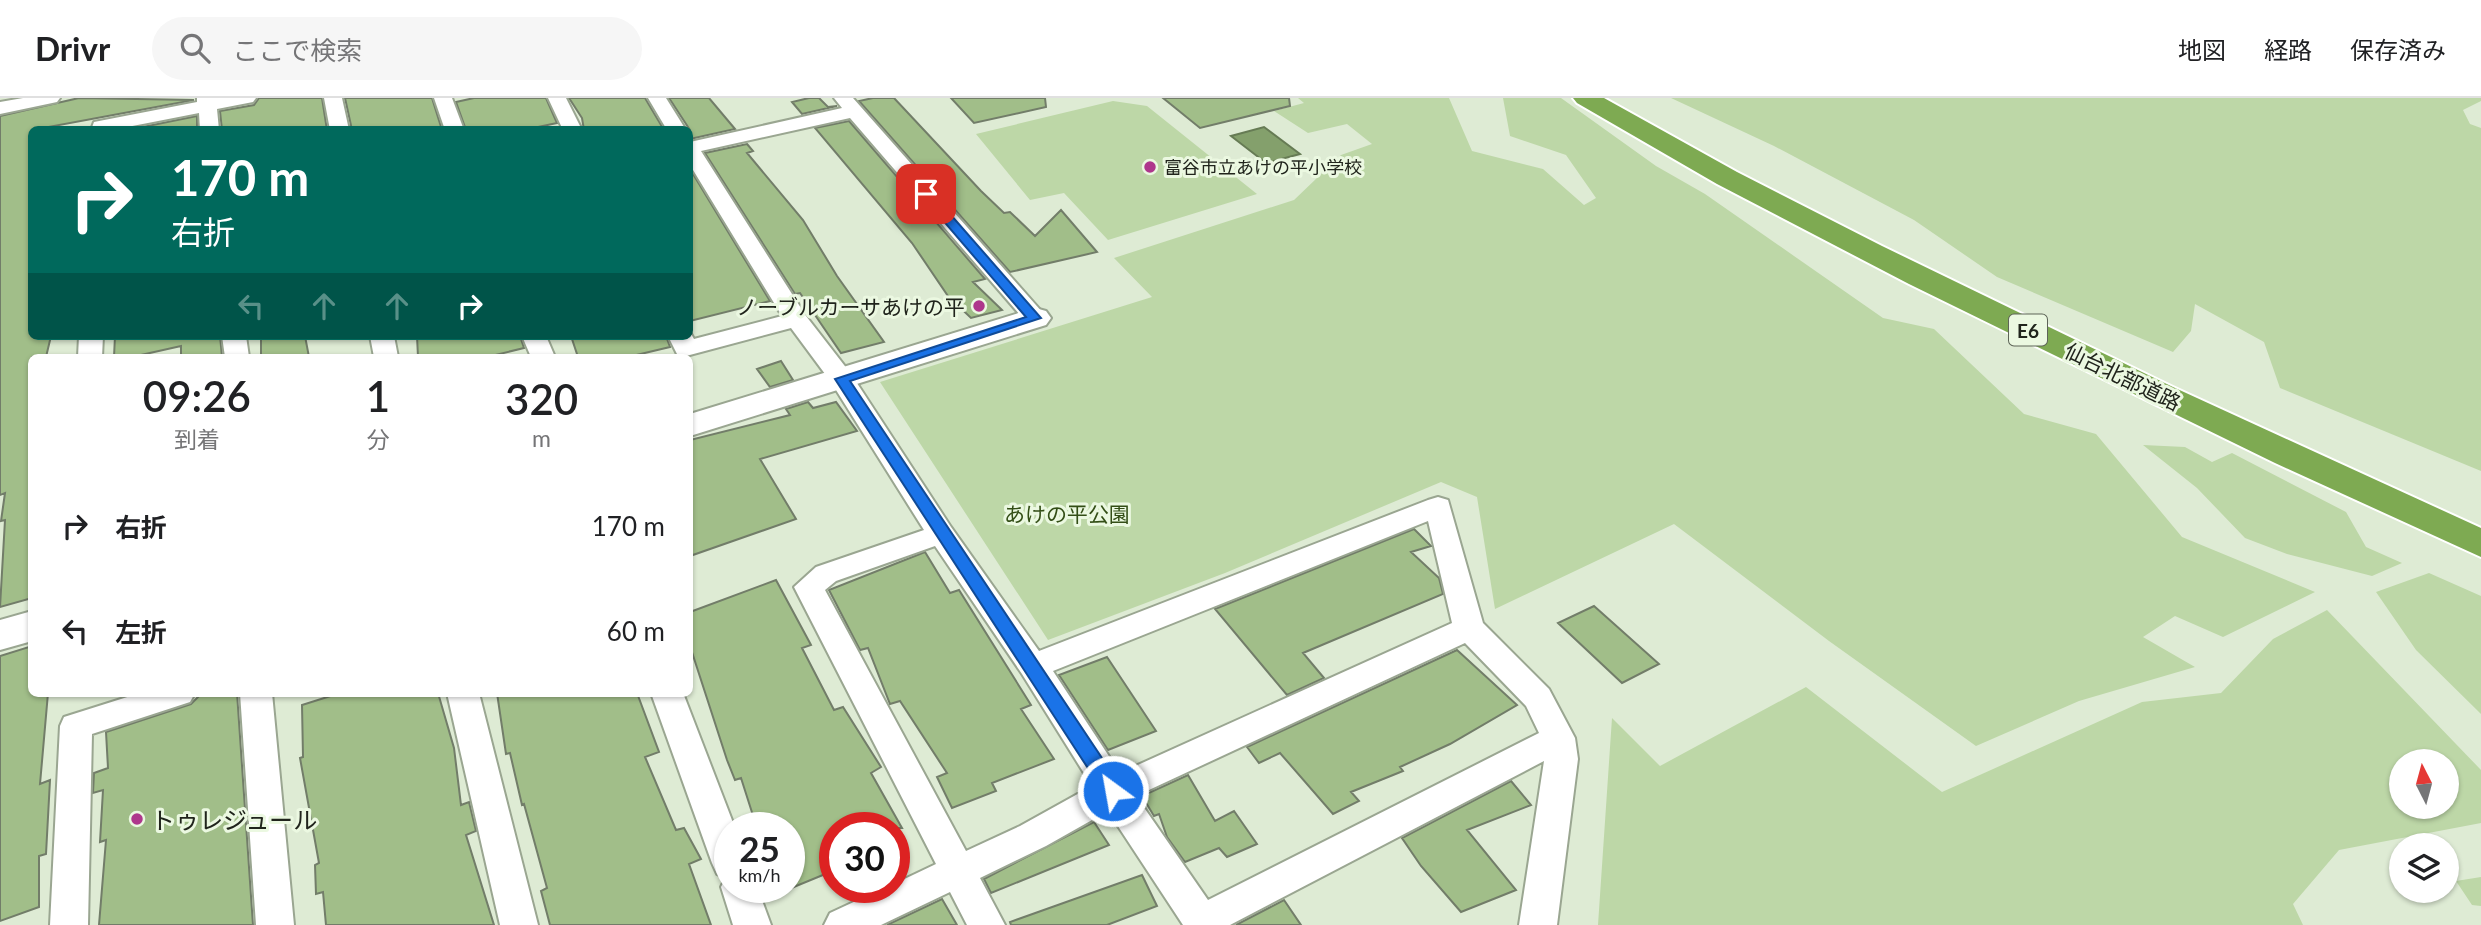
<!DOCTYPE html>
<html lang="ja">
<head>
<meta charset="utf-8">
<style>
	:root { --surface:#fff; --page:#f6f6f6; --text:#202124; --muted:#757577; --line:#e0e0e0 }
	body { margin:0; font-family:Lato,"Noto Sans JP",sans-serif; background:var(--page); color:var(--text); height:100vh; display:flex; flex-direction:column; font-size:26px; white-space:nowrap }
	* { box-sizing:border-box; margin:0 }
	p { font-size:23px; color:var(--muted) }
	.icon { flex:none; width:38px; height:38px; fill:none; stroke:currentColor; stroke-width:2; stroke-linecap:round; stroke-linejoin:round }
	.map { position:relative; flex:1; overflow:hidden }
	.sheet { position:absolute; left:28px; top:256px; width:665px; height:343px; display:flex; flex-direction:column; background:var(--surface); border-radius:10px; box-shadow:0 2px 5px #0004 }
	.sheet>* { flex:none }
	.hud { position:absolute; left:28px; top:28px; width:665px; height:214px; border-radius:10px; box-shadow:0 2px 5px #0004; background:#00695c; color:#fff; overflow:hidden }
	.needle { width:46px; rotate:354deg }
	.controls { position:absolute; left:2389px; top:651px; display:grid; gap:14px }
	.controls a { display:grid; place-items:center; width:70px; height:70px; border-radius:50%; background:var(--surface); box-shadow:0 2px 5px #0004; font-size:35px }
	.speed { position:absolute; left:714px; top:714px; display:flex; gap:14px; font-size:35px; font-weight:700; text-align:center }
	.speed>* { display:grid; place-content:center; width:91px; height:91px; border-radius:50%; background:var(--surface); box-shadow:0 2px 5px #0004; line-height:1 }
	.speed small { font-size:18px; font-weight:400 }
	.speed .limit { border:10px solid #d22; background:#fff; color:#111 }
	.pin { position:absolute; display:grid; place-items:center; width:60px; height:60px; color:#fff; margin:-30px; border-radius:14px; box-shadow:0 4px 10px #0006 }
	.me { position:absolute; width:77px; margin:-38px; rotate:328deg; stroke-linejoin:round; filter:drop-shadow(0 0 5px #0008) }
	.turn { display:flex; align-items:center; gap:24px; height:147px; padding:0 28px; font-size:32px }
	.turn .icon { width:91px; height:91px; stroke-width:2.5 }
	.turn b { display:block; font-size:49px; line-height:60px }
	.lanes { display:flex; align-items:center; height:66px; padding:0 28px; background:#0003; justify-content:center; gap:35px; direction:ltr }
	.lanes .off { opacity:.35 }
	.eta { display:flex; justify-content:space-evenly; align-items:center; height:119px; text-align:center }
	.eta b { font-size:42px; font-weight:600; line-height:49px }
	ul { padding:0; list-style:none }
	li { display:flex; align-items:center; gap:21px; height:105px; padding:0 28px }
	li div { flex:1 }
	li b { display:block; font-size:26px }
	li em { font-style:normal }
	header { display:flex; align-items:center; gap:42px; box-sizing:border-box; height:98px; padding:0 35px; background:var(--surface); border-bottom:2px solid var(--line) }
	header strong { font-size:33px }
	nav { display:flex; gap:38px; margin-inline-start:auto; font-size:24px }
	.search { width:490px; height:63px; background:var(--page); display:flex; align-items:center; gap:18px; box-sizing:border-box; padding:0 24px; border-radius:38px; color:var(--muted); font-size:26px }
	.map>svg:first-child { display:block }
	.green { fill:#bdd7a7; fill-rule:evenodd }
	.water { fill:#84a06c; stroke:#667b54; stroke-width:2 }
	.building { fill:#a1be89; stroke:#727d69; stroke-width:2 }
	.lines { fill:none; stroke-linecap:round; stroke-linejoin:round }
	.street-casing { stroke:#9aa691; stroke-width:4 }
	.secondary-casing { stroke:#9aa691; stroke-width:4 }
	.highway-casing { stroke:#fff; stroke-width:4 }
	.street { fill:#fff; fill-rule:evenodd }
	.secondary { fill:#fff; fill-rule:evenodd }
	.highway { fill:#7eaa52; fill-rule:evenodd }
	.route { fill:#1a73e8; stroke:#114b97; stroke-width:2 }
	.poi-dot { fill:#ae378c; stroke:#ebf8e1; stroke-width:2.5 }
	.labels { text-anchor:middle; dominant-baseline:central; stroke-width:6; stroke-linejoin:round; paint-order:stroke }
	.far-poi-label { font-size:18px; fill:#20241c; stroke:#ebf8e1; text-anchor:start }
	.shield { fill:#ebf8e1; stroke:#5d6457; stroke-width:2 }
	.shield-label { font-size:19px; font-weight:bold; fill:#20241c }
	.poi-label { font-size:21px; fill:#20241c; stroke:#ebf8e1; text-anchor:end }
	.street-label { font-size:21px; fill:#20241c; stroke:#ebf8e1 }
	.park-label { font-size:21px; fill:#334e16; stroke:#ebf8e1 }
	.near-poi-label { font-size:24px; fill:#20241c; stroke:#ebf8e1; text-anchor:start }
</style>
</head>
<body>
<header>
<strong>Drivr</strong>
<div class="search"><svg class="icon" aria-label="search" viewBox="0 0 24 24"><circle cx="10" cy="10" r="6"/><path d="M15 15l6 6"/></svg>ここで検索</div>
<nav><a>地図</a><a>経路</a><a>保存済み</a></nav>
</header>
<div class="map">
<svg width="2481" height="827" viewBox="0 0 2481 827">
	<rect width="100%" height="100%" fill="#deebd4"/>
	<path class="green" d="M1298,0H1449L1472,53L1543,71L1584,107L1596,100L1566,57L1510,38L1503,0H1561L1656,68L1705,96L1883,220L1934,231L2024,316L2096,336L2182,439L2315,494L2223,539L2175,518L2143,539L2195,569L2079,603L1976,648L1829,543L1674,426L1495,511L1477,399L1441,384L1225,475L1048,542L880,284L1152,199L1114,160L1294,102L1341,57L1372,46L1347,26L1308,35L1274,13L1304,5Z
		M1671,0H2481V3L2463,12L2470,26L2481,30V373L2280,290L2264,244L2195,206L2191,233L2173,254L1997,179L1914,122L1774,48Z
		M1113,3L1147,8L1257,96L1108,142L1064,95L1030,102L976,36Z
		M2143,347L2185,349L2212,364L2232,355L2346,414L2366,449L2402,465L2372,478L2287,456L2245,440L2197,390Z
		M2429,475L2481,498V616L2416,552L2376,494Z
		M2327,512L2481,672V725L2339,752L2293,806L2303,827H1598L1612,620L1660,668L1806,589L1942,694L2142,604L2221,595L2273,541ZM2446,663V709H2401V663Z
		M2481,779V808L2472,807L2456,783Z"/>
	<path class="water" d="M1264,29L1300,56L1266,65L1231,38Z"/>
	<path class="building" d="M79,0L194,2L32,32V238H51L46,259H32V500L0,509L5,422L1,423L5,395L0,397V18Z
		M259,0H322L327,32H222L220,13L254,7Z
		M345,0H432L442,32H352Z
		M474,0H546L557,25L524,32H466L456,4Z
		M569,0H645L664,32H584L582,20Z
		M669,0H709L735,31L690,41V32Z
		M809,0H819L828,9L837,8L802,16L792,4Z
		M873,0H894L981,93L1004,115L1010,114L1035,138L1061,112L1097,154L1010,174L859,3Z
		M951,0H1045L1046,9L974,25Z
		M1163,0H1289L1290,8L1200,30Z
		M197,18V32H128Z
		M849,23L985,181L973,184L1002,212L971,220L948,198L912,145L815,30Z
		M747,46L753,53L747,55L803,122L837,178L884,244L841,255L800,195L795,196L705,55Z
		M690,71L770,203L690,223Z
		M115,238H220L222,259H181V248L132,259H114Z
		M261,238H305L309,259H261Z
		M417,238H520L524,250L487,259H418Z
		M571,238H666L670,249L628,259H578Z
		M781,263L793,282L770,289L757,271Z
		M808,304L813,310L836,304L857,333L760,361L796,421L690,458V342L790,317L786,311Z
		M1414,431L1431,448L1411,454L1439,480L1443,496L1303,555L1324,580L1287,597L1215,511Z
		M925,454L950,495L959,492L1031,607L1021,611L1054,661L992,685L996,693L952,710L937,679L947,675L900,603L890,606L868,550L860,552L829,492Z
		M776,482L811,547L802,550L834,612L843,609L881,669L871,675L902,730H835V772L789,791V730H757L741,680L735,682L727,662L690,548V514Z
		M1594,508L1659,566L1622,585L1558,525Z
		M32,548V595H48L40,686L50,682L46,756L39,758V809L0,823V558Z
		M1457,552L1517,607L1450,646L1400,669L1403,673L1351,694L1359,703L1333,716L1280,655L1259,665L1247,649Z
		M1107,559L1156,633L1108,652L1059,577Z
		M202,595H237L253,827H99L106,742L100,744L103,692L93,695L94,675L108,670L106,634L191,606Z
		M340,595H438L454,650L461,707L469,704L476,733L466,737L494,827H326L323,794L316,796L315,767L319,765L300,660L303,659L302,607Z
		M497,595H637L659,654L645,659L676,732L684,730L701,761L689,766L711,827H550L541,793L547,790L524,706L522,707L510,655L506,656Z
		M1188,677L1215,723L1234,713L1257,746L1227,759L1219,750L1185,764L1167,739L1159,716L1154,718L1142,698Z
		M1511,683L1531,707L1467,732L1516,792L1461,814L1421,768L1402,740Z
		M1094,724L1109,747L991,795L984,781Z
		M1142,777L1157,808L1107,827H1011L1010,824Z
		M942,801L957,827H887Z
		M1284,802L1301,827H1236Z"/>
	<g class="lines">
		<g class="street-casing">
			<path id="street" d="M23,0H60L57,4L0,16V4Z
				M197,0H256L253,4L217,11L219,32H200L199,15L112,32H91L94,24L197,4Z
				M324,0H342L349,32H330Z
				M434,0H452L464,32H445Z
				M548,0H566L582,32H563Z
				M648,0H666L686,32H667Z
				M834,0H853L1043,215L1047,220L1043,225H1027L850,20L701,53L806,218L851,276L951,429L1039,553L1428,402L1438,399L1448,402L1483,525L1549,591L1575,640L1578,661L1557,827H1519L1544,663L1230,827H1183L1108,713L1046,748L980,780L1005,827H967L950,794L881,827H824L830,815L886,789H894V786L936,766L794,489L816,469L924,432L831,284L791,230L686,258L677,256L668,238H690V234L694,241L782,218L690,67V44L842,10ZM1428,423L1452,525L1120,675L1053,573ZM935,448L1022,576L1092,688L1020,728L966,753L825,492L836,483ZM1465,545L1526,608L1539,635L1208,802L1136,698Z
				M79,238H103L102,259H78Z
				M222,238H246L249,259H225Z
				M370,238H394L398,259H374Z
				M522,238H546L555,259H531Z
				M140,595H195L190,604L92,636L88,827H50L60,628L64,619Z
				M240,595H272L294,827H256Z
				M447,595H479L538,827H500Z
				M651,595H683L735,730H730V789H757L771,827H733L721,789L726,779L717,776L712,765Z"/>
		</g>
		<g class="secondary-casing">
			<path id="secondary" d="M1035,210L1046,213L1051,220L1046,227L690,338V316Z
				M32,513V543L0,552V522Z"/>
		</g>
		<g class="highway-casing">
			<path id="highway" d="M1573,0H1604L1737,74L1882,148L2173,289L2481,430V459L2275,365L1909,186L1717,86L1577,5Z"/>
		</g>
		<use href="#street" class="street"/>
		<use href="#secondary" class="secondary"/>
		<use href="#highway" class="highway"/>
	</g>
	<path class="route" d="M922,93H930L1041,220L850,283L1120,687L1123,693L1120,698H1106L835,281L1026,219L922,98Z"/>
	<g class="poi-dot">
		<circle cx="1150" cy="69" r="7"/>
		<circle cx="979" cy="208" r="7"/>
		<circle cx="137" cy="721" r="7"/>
	</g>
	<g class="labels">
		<g class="far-poi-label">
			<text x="1164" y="69">富谷市立あけの平小学校</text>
		</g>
		<rect class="shield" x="2009" y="216.5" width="38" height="31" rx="5"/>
		<g class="shield-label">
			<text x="2028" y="232">E6</text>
		</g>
		<g class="poi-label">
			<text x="965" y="208">ノーブルカーサあけの平</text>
		</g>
		<g class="street-label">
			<text transform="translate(2123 278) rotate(26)">仙台北部道路</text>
		</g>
		<g class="park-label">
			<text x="1067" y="415">あけの平公園</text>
		</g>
		<g class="near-poi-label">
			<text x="151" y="721">トゥレジュール</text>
		</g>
	</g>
</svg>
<div class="controls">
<a><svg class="needle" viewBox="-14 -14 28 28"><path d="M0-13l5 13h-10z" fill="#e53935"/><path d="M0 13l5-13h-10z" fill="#757577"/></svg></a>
<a><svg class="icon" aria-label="layers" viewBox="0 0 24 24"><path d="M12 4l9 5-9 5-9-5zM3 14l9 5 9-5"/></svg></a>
</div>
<div class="speed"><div>25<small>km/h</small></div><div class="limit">30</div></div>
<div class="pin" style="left:926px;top:96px;background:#d93025"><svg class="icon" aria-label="arrive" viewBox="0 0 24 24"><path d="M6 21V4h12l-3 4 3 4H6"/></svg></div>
<svg class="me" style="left:1113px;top:693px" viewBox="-20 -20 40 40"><circle r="17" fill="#1a73e8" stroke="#fff" stroke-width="3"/><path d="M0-11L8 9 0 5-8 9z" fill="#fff"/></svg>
<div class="hud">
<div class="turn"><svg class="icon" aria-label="right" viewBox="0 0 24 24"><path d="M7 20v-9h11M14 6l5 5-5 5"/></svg><div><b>170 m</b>右折</div></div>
<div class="lanes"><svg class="icon off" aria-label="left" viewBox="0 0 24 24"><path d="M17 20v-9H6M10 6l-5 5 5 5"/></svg><svg class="icon off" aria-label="ahead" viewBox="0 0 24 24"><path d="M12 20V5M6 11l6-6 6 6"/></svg><svg class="icon off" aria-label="ahead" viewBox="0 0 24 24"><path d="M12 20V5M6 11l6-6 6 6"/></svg><svg class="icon" aria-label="right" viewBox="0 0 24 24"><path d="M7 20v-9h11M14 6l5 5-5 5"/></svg></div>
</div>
<section class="sheet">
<div class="eta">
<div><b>09:26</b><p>到着</p></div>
<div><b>1</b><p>分</p></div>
<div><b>320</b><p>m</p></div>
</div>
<ul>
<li><svg class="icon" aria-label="right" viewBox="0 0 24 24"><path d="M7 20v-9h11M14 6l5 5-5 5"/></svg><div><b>右折</b></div><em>170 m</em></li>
<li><svg class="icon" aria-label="left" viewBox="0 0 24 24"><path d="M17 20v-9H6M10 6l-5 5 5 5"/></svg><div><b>左折</b></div><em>60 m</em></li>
</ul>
</section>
</div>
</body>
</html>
